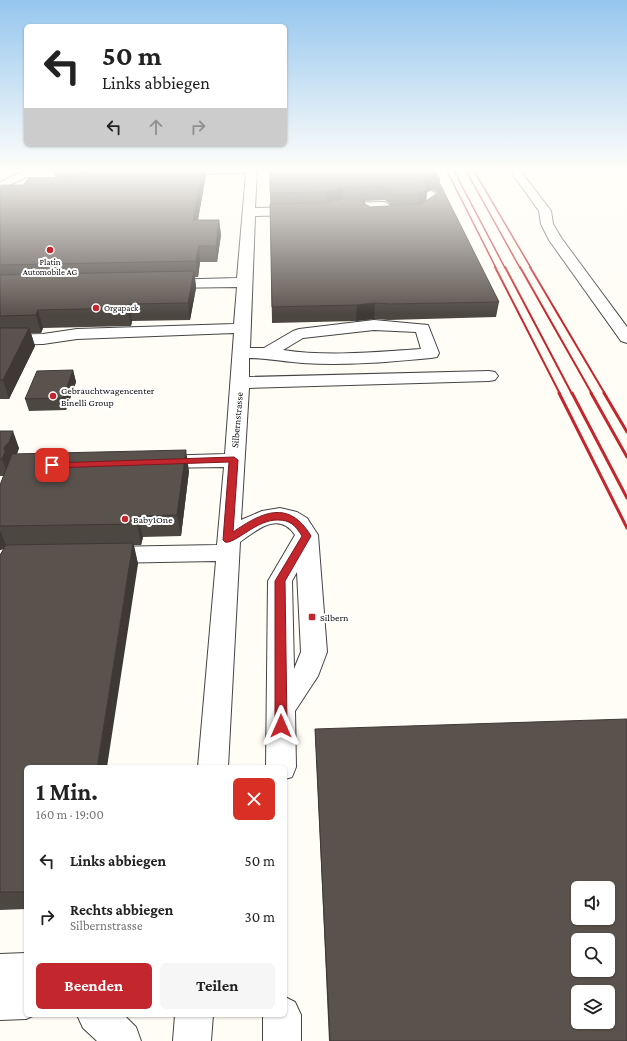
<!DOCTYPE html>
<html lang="de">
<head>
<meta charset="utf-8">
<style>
	:root { --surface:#fff; --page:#f6f6f6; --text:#222; --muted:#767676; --accent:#c4262e }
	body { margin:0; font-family:"Crimson Pro",serif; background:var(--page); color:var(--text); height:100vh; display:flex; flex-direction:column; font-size:15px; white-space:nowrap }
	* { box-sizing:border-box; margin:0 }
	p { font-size:13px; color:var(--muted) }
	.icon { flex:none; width:22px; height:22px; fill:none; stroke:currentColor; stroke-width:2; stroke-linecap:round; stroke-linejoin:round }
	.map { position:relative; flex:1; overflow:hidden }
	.side { position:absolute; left:24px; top:765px; width:263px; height:252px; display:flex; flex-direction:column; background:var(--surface); border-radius:6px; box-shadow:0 1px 3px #0004 }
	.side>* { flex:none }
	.top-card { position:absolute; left:24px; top:24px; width:263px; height:122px; border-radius:6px; box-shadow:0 1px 3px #0004; background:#fff; color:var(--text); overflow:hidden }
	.controls { position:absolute; left:571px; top:881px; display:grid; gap:8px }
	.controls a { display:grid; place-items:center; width:44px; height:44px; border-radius:6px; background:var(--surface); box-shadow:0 1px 3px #0004; font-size:20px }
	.pin { position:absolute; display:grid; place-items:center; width:34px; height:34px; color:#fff; margin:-17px; border-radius:8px; box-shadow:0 2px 6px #0006 }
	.me { position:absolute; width:44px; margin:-22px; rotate:0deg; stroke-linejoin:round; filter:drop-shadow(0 0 3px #0008) }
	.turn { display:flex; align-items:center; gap:14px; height:84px; padding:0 12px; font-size:18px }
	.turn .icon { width:52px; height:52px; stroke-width:2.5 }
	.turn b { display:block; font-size:28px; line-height:34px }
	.lanes { display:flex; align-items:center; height:38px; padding:0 12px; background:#0003; justify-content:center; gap:20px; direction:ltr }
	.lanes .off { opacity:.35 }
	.round { display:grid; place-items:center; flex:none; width:42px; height:42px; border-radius:6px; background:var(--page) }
	.head { display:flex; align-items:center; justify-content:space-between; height:68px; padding:0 12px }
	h1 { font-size:24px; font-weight:700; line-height:30px }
	.primary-button { display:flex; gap:8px; margin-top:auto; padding:8px 12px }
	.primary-button a { flex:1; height:46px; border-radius:6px; background:var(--accent); color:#fff; font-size:16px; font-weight:700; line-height:46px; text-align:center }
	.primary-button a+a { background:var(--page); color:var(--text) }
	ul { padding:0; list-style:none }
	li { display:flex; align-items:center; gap:12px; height:56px; padding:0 12px }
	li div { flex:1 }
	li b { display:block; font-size:15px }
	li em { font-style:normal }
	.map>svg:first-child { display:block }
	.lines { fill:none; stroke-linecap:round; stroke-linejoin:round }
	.minor-casing { stroke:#444; stroke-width:2 }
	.minor { fill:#fff; fill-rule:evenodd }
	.rail-far2 { stroke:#c4262e; stroke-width:1.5 }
	.rail-far1 { stroke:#c4262e; stroke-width:2 }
	.rail { stroke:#c4262e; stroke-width:3 }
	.wall { fill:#4d4742; fill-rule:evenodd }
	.shaded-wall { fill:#3f3936 }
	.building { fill:#5a524d; stroke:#3f3936; fill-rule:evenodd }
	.route { fill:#c4262e; stroke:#7f191e }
	.poi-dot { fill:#c4262e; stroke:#fff; stroke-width:1.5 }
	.labels { text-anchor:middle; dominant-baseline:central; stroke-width:4; stroke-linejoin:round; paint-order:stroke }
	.far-poi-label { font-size:9px; fill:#111; stroke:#fff }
	.poi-label { font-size:10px; fill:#111; stroke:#fff; text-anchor:start }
	.street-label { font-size:10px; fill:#111; stroke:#fff }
</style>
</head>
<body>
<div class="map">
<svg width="627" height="1041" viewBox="0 0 627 1041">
	<rect width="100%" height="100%" fill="#fffdf5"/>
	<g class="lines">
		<g class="minor-casing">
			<path id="minor" d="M28,169H41L40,171L84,172L90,175L84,178L27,177L0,189V182Z
				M140,169H257L255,208L300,207L306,211L300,215L255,216L250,348H264L293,331L299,329L374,320L428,325L439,353L437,357L431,358C388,362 345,366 302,363C284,362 267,358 249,358V377L489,371L495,372L498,376L495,380L489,381L249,388L241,520L262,511L280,508L297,512L307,518L318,535L327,652L318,676L295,711L296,767L292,777L285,779V767H266L268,581L295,535C279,511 258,529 240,542L228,767H198L216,561L107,563L99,561L95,555L99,549L107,547L217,545L224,467L159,468L152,466L149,462L152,458L159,456L225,454L234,333L77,339L43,344L0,345V335L43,334L77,329L234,324L237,287L165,288L160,287L158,284L160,281L165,280L237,278L246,173L157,175L141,171ZM374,330L416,332L421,349C375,352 329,357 283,350L303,338ZM297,572L301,652L294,669L292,581Z
				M509,169H519L551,211L553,224L562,239L627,327V343L621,341L549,240L541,224L539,211Z
				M430,191L434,192L440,204C433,212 419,218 409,216L407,213L409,210L417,209L428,203L424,194Z
				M385,202L391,206L389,209L339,211L333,207L339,203Z
				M26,953V1015H35L26,1019L0,1020V954Z
				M285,997L295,1002L301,1015V1041H263V1015H285Z
				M77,1015H124L136,1027L141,1041H97L83,1028Z
				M175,1015H213L211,1041H173Z"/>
		</g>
		<use href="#minor" class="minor"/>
		<path class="rail-far2" d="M446,169L496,268
			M453,169L505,268
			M465,169L520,268
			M473,169L531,268"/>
		<path class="rail-far1" d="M495,267L560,394
			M505,267L572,394
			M520,267L592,394
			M530,267L605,394"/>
		<path class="rail" d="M559,393L627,528
			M572,393L627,498
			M591,393L627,457
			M604,393L627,432"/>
	</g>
	<path class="wall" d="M48,169H206V175L198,220H219L221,235L217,262H200L198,277H195L196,288L190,320L132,321L131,326L43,328L41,333H31L35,346L9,399H0V187L23,185L55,177L54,170H48Z
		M434,169L440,180L439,183L499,302L496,317L389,320L374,319L356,321L272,323L270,193ZM430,190L435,191L437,194L426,201L427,191ZM385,200L390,204V206L370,207L365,204V201Z
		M73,370L76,382L66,410L29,411L25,399Z
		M0,431L19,448L17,454L189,471L181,536L143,537L141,545H134L138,564L26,767V909L0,910V555L4,549L0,550V485L4,476H0Z
		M315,729L627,1041H329Z"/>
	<path class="shaded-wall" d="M203,169H206V175L195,236L193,220Z
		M432,177L430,190L427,191L426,202L417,208L418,194L424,181Z
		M342,188V202L326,206V192Z
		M365,199V212L362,202Z
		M219,220L221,235L217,262L216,246Z
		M199,246L200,262L198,277L196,261Z
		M194,271L196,288L190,320L188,303Z
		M375,303L374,319L356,321L357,305Z
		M129,304L132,321L131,326L128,308Z
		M38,310L43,328L41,333L36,315Z
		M29,328L35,346L9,399L3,380Z
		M73,370L76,382L66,410L63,398Z
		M13,431L19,448L8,476L2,459L4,448Z
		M186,450L189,471L181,536L177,515Z
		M138,516L143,537L141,545L137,524Z
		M0,530L7,548L0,550Z
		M133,543L138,564L107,767H97Z"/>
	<path class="building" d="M70,169H203L193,220H219L216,246H199L196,261L0,265V187L1,185H23L29,178L81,177L82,171Z
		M270,169H434L440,180H438L499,302L390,304L375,303L357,305L272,307L270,204L326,203L343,199H365L362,202L370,207L421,204L443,190L437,178L432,177L424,181L427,189L418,194L391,195L393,192L386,187L342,188L326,192L270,193Z
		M194,271L188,303L129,304L128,308L38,310L36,315L0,316V275Z
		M0,328H29L3,380H0Z
		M73,370L63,398L25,399L37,371Z
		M0,431H13L9,442L4,448L5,452L2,459H0Z
		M186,450L177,515L138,516L137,524L0,526V485L12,454Z
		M133,543L97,767H26V892H0V555L6,545Z
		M627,719V1041H330L315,729ZM578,888H608V918H578ZM578,940H608V970H578ZM578,992H608V1022H578Z"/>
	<linearGradient id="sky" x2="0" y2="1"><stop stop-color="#95c6ee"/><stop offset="0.54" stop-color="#fffefa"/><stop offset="1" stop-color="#fffefa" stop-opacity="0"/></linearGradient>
	<rect width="627" height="314" fill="url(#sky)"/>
	<path class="route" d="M234,457L238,460L233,532C262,512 289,499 311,536L285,581L287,726L285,729L281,731L276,729L275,726V581L302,536C295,525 290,520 278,520C257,519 234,545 225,542L223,540L229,462L52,468L47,465L52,463Z"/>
	<g class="poi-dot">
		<circle cx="50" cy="250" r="4"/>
		<circle cx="96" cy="308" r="4"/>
		<circle cx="53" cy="396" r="4"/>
		<circle cx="125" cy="519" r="4"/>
		<rect x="308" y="613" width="8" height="8" rx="2"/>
	</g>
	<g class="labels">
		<g class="far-poi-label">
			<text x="50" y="262">Platin<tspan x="50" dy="10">Automobile AG</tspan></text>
			<text x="104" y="308" text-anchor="start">Orgapack</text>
		</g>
		<g class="poi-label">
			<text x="61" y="390">Gebrauchtwagencenter<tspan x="61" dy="12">Binelli Group</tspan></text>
			<text x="133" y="519">Baby1One</text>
			<text x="320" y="617">Silbern</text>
		</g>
		<g class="street-label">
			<text transform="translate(237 420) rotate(-85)">Silbernstrasse</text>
		</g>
	</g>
</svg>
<div class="controls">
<a><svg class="icon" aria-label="sound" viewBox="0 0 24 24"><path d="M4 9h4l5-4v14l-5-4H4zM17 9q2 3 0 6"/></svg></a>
<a><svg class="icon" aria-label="search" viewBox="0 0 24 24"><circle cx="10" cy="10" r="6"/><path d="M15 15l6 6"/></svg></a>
<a><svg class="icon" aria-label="layers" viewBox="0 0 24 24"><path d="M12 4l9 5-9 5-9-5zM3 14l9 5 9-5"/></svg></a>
</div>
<div class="pin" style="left:52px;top:465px;background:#d93025"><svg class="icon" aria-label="arrive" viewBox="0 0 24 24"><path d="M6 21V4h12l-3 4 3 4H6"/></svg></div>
<svg class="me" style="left:281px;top:726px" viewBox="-20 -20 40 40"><path d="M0-17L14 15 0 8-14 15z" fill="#c4262e" stroke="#fff" stroke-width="4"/></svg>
<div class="top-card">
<div class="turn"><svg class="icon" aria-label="left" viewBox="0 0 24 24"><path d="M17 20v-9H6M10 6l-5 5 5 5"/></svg><div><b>50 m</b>Links abbiegen</div></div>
<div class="lanes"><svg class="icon" aria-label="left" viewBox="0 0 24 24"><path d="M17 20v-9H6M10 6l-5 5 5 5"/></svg><svg class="icon off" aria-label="ahead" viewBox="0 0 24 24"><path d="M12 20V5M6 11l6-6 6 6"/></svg><svg class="icon off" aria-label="right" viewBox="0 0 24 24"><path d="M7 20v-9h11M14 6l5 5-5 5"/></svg></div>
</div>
<section class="side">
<div class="head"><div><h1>1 Min.</h1><p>160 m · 19:00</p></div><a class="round" style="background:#d93025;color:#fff"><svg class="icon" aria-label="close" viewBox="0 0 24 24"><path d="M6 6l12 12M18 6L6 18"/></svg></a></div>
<ul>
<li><svg class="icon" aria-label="left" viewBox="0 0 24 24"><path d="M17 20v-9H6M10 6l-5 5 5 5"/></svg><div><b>Links abbiegen</b></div><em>50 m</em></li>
<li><svg class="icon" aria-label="right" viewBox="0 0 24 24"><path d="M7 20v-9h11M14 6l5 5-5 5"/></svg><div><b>Rechts abbiegen</b><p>Silbernstrasse</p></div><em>30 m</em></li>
</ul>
<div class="primary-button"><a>Beenden</a><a>Teilen</a></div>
</section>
</div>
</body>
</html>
